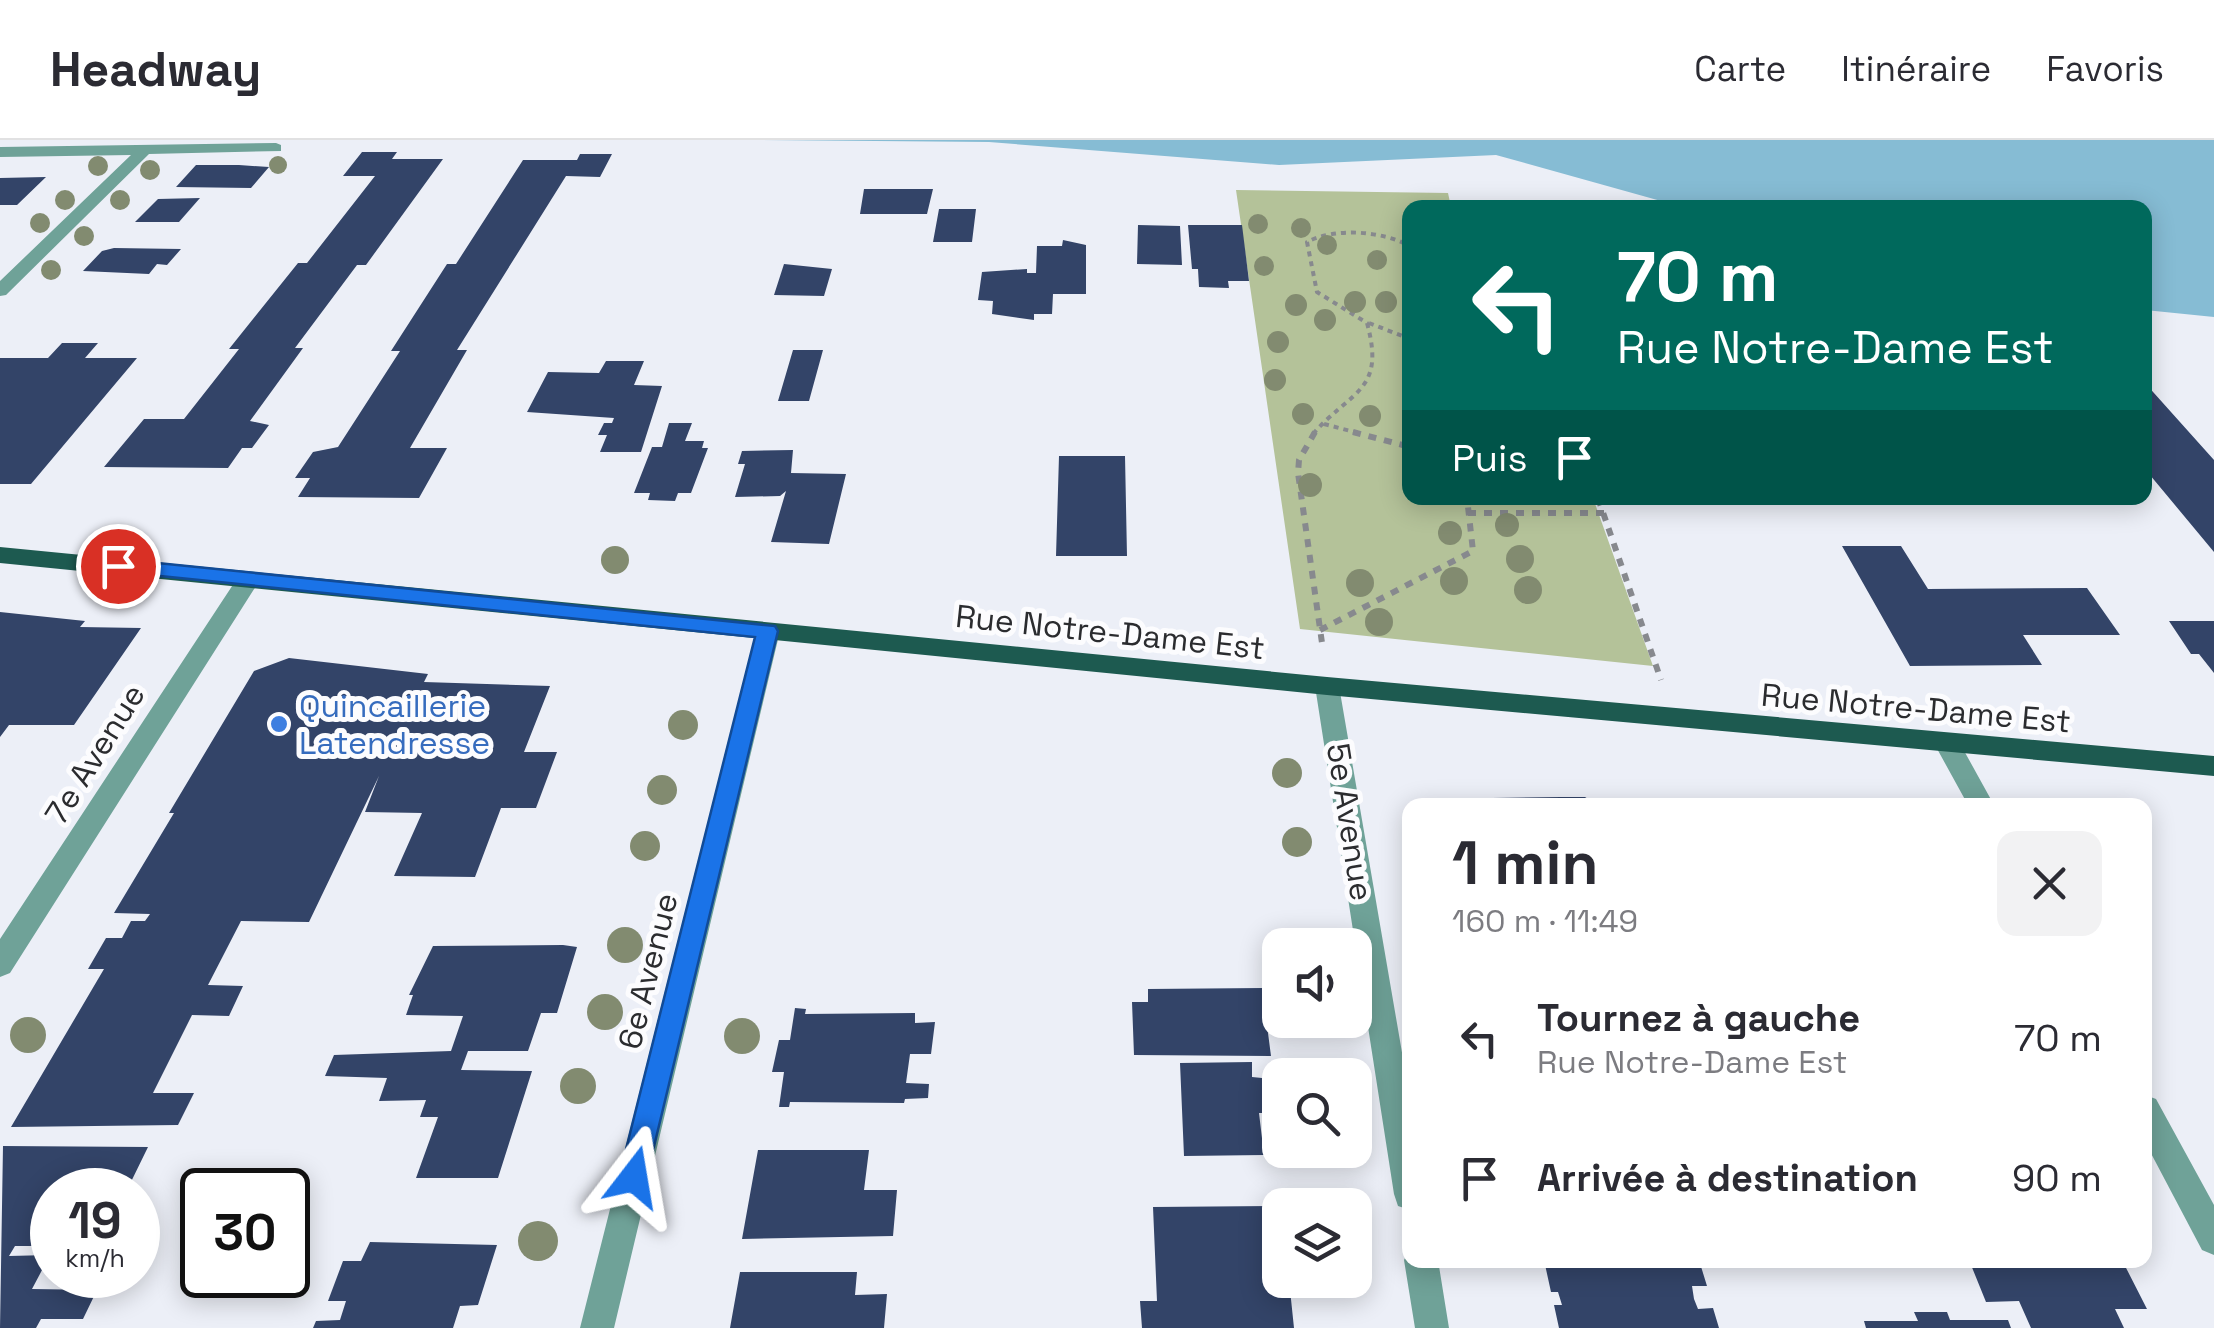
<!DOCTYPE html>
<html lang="fr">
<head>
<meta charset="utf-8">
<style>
	:root { --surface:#fff; --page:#f2f2f3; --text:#2b2b33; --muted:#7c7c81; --line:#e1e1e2 }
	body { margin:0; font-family:"Space Grotesk",sans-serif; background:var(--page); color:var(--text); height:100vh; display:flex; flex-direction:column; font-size:38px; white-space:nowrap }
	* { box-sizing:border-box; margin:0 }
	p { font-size:32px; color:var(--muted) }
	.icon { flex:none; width:55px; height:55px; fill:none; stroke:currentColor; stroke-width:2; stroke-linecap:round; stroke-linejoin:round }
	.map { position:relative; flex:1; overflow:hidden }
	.sheet { position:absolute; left:1402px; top:658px; width:750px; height:470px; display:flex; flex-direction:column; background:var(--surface); border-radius:20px; box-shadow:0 5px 25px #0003 }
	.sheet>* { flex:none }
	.guide { position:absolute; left:1402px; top:60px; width:750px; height:305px; border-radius:20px; box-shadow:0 5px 25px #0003; background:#00695c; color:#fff; overflow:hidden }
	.controls { position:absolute; left:1262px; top:788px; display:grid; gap:20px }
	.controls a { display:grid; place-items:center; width:110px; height:110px; border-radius:20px; background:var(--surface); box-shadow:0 5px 25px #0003; font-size:50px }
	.speed { position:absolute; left:30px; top:1028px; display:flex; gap:20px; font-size:50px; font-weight:700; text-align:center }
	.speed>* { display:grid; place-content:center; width:130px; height:130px; border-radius:50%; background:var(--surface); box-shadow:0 5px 25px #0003; line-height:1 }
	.speed small { font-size:25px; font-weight:400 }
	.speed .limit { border:5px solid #111; border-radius:15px; background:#fff; color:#111 }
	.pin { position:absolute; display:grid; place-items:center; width:85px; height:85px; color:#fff; margin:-42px; border:5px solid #fff; border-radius:50%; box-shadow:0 2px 10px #0007 }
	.me { position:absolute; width:110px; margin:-55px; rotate:14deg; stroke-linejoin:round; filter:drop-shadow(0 0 8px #0008) }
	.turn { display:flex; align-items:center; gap:35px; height:210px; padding:0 50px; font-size:45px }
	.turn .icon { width:130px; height:130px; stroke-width:2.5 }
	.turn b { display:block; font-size:70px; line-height:85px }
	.then { display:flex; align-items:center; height:95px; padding:0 50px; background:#0003; gap:20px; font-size:38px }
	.round { display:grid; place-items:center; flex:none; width:105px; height:105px; border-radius:20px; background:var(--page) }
	.overview { display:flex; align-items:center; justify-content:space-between; height:170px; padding:0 50px }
	h1 { font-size:60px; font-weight:600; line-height:75px }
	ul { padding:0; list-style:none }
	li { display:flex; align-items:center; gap:30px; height:140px; padding:0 50px }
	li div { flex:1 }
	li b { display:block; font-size:38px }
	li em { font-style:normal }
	header { display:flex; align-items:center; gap:60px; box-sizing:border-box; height:140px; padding:0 50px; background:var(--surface); border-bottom:2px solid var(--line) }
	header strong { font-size:48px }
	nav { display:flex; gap:55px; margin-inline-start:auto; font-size:35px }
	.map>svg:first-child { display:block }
	.green { fill:#b4c299 }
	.water { fill:#86bcd4 }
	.building { fill:#334468 }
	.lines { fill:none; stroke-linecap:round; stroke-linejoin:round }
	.path-far1 { stroke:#87898e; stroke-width:4; stroke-dasharray:5 5; stroke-linecap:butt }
	.path { stroke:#87898e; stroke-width:6; stroke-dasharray:8 8; stroke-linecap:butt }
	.minor { fill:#6fa298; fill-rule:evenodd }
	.major { fill:#1d5a50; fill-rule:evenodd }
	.tree { fill:#828b70 }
	.route { fill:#1a73e8; stroke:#114b97; stroke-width:2.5 }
	.shop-dot { fill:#3f7fe0; stroke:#fcfcfe; stroke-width:4 }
	.labels { text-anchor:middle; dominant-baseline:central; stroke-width:10; stroke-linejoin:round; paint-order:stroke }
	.street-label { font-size:32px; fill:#2b2c2f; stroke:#fcfcfe }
	.shop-label { font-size:32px; fill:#366cbe; stroke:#fcfcfe; text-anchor:start }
</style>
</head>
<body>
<header>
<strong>Headway</strong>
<nav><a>Carte</a><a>Itinéraire</a><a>Favoris</a></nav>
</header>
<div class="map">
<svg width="2214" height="1188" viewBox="0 0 2214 1188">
	<rect width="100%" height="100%" fill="#eceff7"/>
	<path class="green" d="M1236,50L1448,53L1451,67L1410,68V358H1593L1653,526L1300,489Z"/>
	<path class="water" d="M761,0H2214V177L2145,170V68H1686L1496,15L1279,25L989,2Z"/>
	<path class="building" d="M362,12H397L392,19H443L366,125H357L295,208H303L250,281L269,285L252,308H242L228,328L104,327L144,279H184L239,209H229L298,123H307L375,36H343Z
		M580,14H612L600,37L566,36L457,210H467L410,308H447L419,358L298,357L310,338H295L313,312L338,307L400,211H391L447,124H456L523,20H577Z
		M196,25H239L269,27L251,48L176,47Z
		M46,37L17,65H0V38Z
		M864,49H933L927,74H860Z
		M200,58L179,82H135L158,59Z
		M939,69H976L972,102H933Z
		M1138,85L1180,86L1182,125L1137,124Z
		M1188,85H1242L1249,141H1228L1229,148L1199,147L1198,129H1192Z
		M1063,100L1086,105V154H1053L1052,174H1034V180L992,174L993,161L978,160L982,132L1027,129V133H1036L1037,106H1062Z
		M114,108L181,109L167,125L157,124L149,134L83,131L102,111Z
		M784,124L832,129L824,156L774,155Z
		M62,203H98L85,218H137L31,344H0V218H48Z
		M793,210H823L809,261H778Z
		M606,221H644L634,245L662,246L641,312H600L607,295H598L604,283H612L614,278L527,272L548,232L599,233Z
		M2145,243L2214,320V412L2145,329Z
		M669,283H692L685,301H704L702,308H708L691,353H678L675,361L648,360L650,353H634L652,307H662Z
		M793,310L791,333L846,334L829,404L771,402L786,351L780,356L735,357L745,324H738L742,311Z
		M1059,316H1125L1127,416H1056Z
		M1842,406H1901L1928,449L2087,448L2120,495H2023L2042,525L1910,526Z
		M0,472L85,481L80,487L141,488L74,585H9L0,597Z
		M2169,481H2214V533L2199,514H2191Z
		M289,518L428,534L424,542L550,546L524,612H557L536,668H501L475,737L394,736L422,673L365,672L379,636L309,782L241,781L208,845L243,846L229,876L192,875L153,953H194L178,985L11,987L104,829H88L106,798H122L131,781H145L150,774L114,773L174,673H169L254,531Z
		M1561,657H1585L1597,665H1427L1426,659Z
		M563,805L577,807L557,873H541L528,911H468L461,930L532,931L498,1038H416L438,977H420L426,960L379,961L387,938L325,936L334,915L451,911L463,876L406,875L413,855H409L433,806Z
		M1263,848L1265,870H1280L1281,880L1282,892L1268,893L1271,916L1134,915L1132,862H1148V849Z
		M795,868L806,869L805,874L915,873V883L935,882L931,914H910L906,943L929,944L928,958L905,959L904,963L790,962L789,967H779L784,932H772L779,900H790Z
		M1252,922V937L1272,939L1275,973H1259L1264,1015L1184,1016L1180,923Z
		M3,1006L148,1007L127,1050H52V1106H15L9,1116L50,1115L32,1149L97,1150L83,1179H41L36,1188H0Z
		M758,1010H869L864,1050H897L893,1096L742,1099Z
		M1280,1066V1140H1289L1294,1188H1142L1140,1161H1157L1153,1067Z
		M370,1102L497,1105L478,1165L460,1166L453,1188H313L316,1181L340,1180L346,1161H328L343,1121H361Z
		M1544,1120H1699L1707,1146H1692L1694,1159L1698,1169L1713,1168L1719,1188H1559L1554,1165H1562L1558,1152H1551Z
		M1969,1120H2122L2147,1169H2115L2124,1188H2031L2019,1161L1986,1162Z
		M740,1132H857L855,1155L887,1154L884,1188H730Z
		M1914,1172H1947L1950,1180H2008L2011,1188H1866L1864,1181H1918Z"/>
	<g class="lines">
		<path class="path-far1" d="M1369,183L1410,199
			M1324,284L1362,294
			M1313,294C1351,250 1386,252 1367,183L1317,152L1307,102C1336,87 1382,91 1410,106"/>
		<path class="path" d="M1315,292L1299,320L1298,333L1323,510
			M1353,292L1410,307
			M1598,358L1661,540
			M1468,373H1604
			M1320,490L1473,411L1467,358"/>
		<path class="minor" d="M276,3L281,5V11L149,14L6,155L0,156V141L131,15L0,17V7Z
			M248,432L259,440L256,446L10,833L0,837V799L240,434Z
			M768,483L780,491L614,1188H580L756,491Z
			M1327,537L1339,546L1410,959V1070L1398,1066L1394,1054L1315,546Z
			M1948,595L1957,598L1994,665H1968L1935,605L1939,598Z
			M2145,955L2156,959L2214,1065V1115L2202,1110L2145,1002Z
			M1410,1108V1120H1438L1449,1188H1415L1404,1120Z"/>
		<path class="major" d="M0,407L1327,537L2214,616V636L1327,555L0,423Z"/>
	</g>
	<g class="tree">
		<circle cx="98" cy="26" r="10"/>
		<circle cx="278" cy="25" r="9"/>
		<circle cx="150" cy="30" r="10"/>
		<circle cx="65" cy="60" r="10"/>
		<circle cx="120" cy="60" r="10"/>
		<circle cx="40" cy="83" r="10"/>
		<circle cx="1258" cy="84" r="10"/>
		<circle cx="1301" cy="88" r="10"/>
		<circle cx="84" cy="96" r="10"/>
		<circle cx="1327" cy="105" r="10"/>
		<circle cx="1377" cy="120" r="10"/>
		<circle cx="1264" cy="126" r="10"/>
		<circle cx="51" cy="130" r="10"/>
		<circle cx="1355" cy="162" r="11"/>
		<circle cx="1386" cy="162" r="11"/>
		<circle cx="1296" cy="165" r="11"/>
		<circle cx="1325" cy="180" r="11"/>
		<circle cx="1278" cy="202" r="11"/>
		<circle cx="1275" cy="240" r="11"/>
		<circle cx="1303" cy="274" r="11"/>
		<circle cx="1370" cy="276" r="11"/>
		<circle cx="1310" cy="345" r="12"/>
		<circle cx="1507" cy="385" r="12"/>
		<circle cx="1450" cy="393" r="12"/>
		<circle cx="1520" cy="419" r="14"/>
		<circle cx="615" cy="420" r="14"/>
		<circle cx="1454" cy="441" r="14"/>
		<circle cx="1360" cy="443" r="14"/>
		<circle cx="1528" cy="450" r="14"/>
		<circle cx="1379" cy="482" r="14"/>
		<circle cx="683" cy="585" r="15"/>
		<circle cx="1287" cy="633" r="15"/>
		<circle cx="662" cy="650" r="15"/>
		<circle cx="1297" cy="702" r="15"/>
		<circle cx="645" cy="706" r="15"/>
		<circle cx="625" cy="805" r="18"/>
		<circle cx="605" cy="872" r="18"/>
		<circle cx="28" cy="895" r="18"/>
		<circle cx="742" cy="896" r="18"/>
		<circle cx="578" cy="946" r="18"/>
		<circle cx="538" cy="1101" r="20"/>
	</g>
	<path class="route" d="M118,419L775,486L778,491L644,1048L634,1052L623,1048L619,1037L755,497L111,431L108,426Z"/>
	<circle class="shop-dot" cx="279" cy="584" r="10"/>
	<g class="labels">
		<g class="street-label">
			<text transform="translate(1110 492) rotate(6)">Rue Notre-Dame Est</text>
			<text transform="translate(1916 568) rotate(5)">Rue Notre-Dame Est</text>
			<text transform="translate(95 614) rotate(-58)">7e Avenue</text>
			<text transform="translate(1350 682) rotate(81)">5e Avenue</text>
			<text transform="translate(648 831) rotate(-76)">6e Avenue</text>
		</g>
		<g class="shop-label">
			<text x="299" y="566">Quincaillerie<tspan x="299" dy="37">Latendresse</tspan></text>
		</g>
	</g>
</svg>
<div class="controls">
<a><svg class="icon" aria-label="sound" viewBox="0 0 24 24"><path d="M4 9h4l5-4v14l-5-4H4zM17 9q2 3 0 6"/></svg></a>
<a><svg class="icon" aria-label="search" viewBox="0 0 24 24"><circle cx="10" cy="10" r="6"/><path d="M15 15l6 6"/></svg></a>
<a><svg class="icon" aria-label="layers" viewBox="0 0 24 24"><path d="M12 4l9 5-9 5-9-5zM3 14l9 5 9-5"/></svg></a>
</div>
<div class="speed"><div>19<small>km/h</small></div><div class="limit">30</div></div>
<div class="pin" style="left:118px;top:426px;background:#d93025"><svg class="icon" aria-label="arrive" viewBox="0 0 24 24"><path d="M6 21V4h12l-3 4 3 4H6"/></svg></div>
<svg class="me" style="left:634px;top:1037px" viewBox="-20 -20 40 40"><path d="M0-17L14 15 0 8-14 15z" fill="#1a73e8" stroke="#fff" stroke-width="4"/></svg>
<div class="guide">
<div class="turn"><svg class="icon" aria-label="left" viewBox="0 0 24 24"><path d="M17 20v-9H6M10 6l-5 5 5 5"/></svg><div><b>70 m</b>Rue Notre-Dame Est</div></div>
<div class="then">Puis<svg class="icon" aria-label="arrive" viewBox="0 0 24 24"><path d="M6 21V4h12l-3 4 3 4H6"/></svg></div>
</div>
<section class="sheet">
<div class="overview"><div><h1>1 min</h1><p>160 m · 11:49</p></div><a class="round"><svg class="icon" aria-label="close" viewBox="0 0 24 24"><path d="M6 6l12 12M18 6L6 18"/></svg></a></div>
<ul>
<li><svg class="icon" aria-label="left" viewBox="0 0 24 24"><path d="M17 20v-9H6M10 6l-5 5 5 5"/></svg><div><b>Tournez à gauche</b><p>Rue Notre-Dame Est</p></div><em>70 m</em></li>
<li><svg class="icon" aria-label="arrive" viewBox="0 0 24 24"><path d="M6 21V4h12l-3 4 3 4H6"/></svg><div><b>Arrivée à destination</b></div><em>90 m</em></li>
</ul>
</section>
</div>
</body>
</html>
